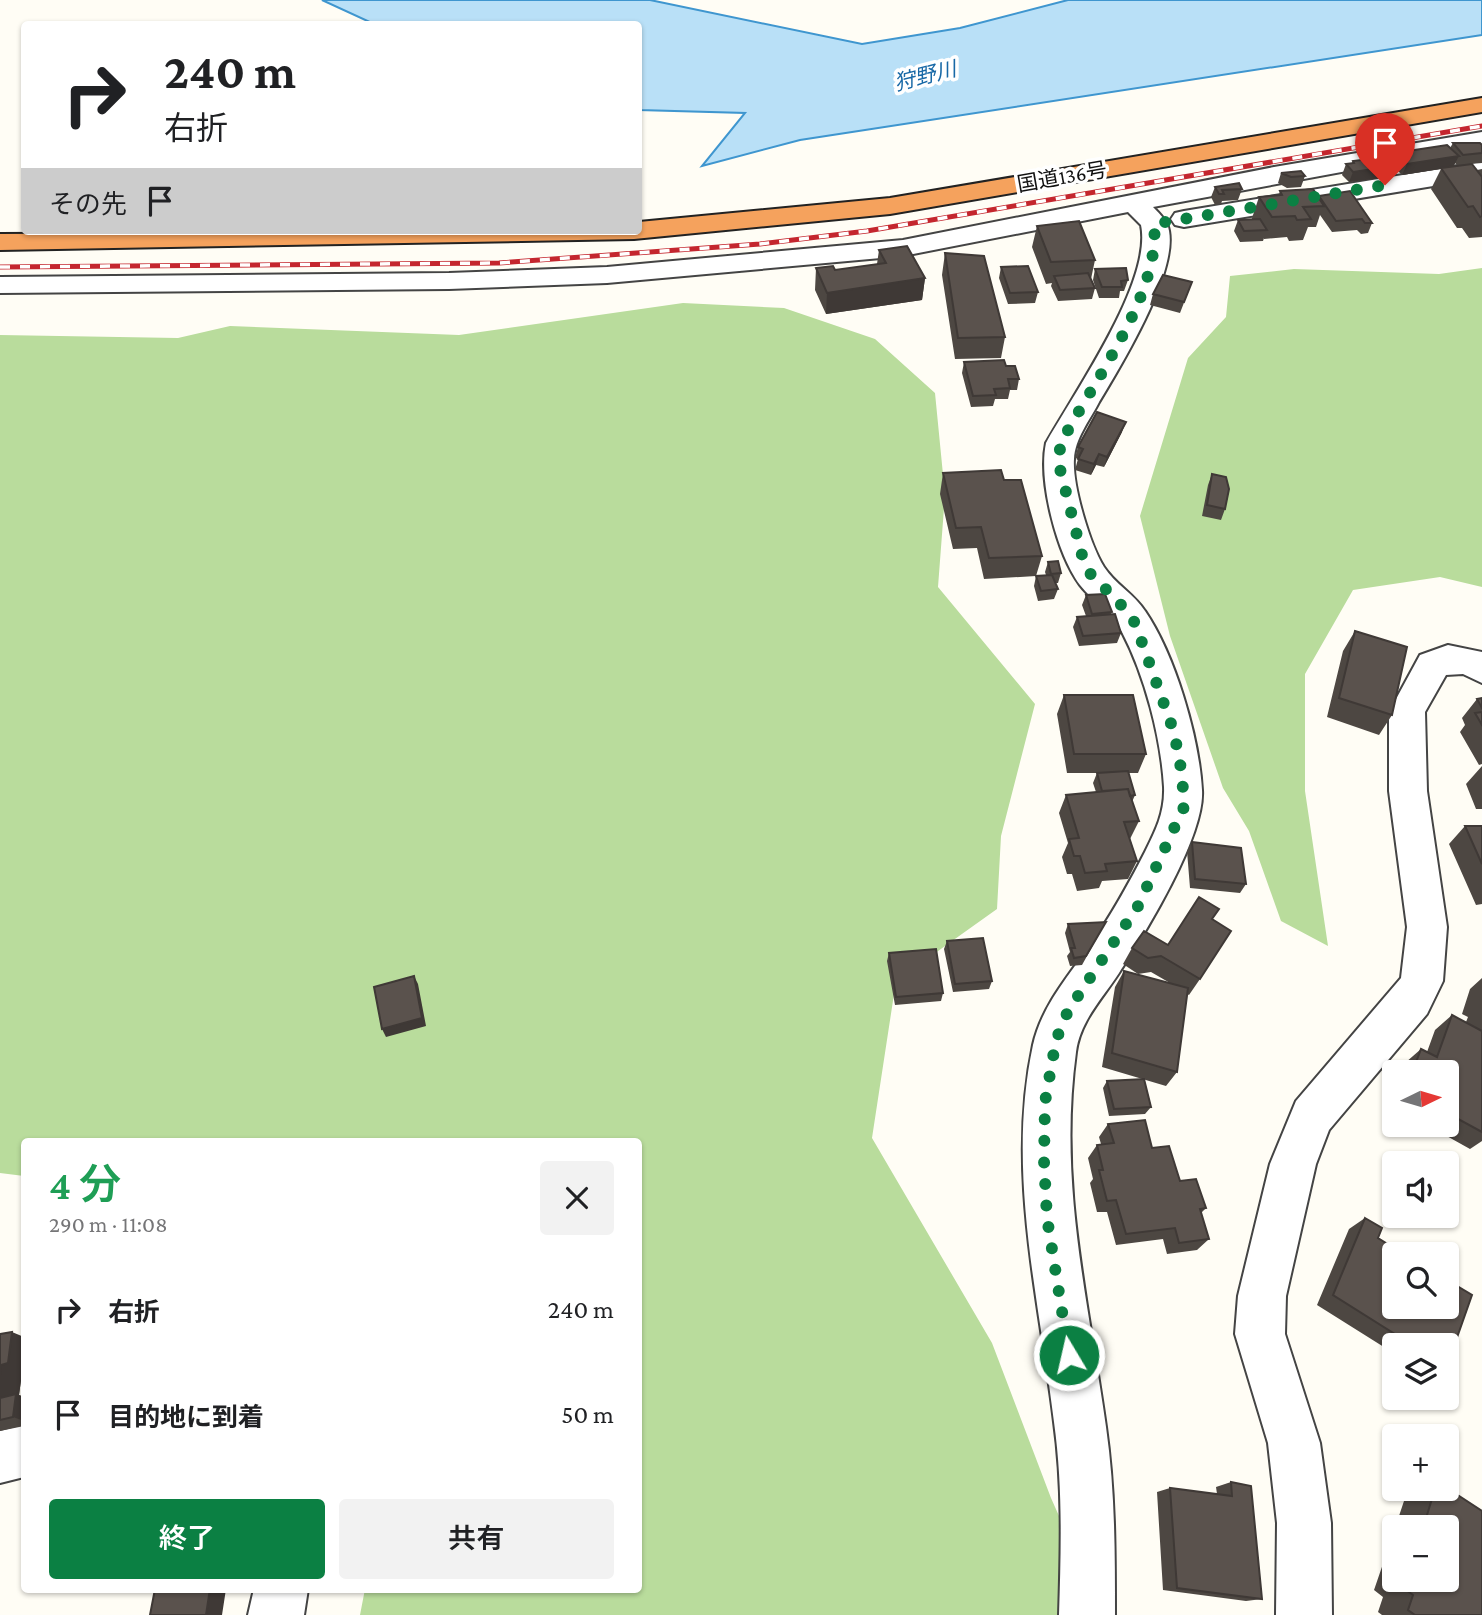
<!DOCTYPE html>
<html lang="ja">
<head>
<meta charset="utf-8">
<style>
	:root { --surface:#fff; --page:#f2f2f2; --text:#202124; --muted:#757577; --accent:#0b8043 }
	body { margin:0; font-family:"Crimson Pro","Noto Sans JP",serif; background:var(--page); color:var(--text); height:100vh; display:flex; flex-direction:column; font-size:26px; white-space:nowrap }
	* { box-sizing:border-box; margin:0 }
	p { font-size:23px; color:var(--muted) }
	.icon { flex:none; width:38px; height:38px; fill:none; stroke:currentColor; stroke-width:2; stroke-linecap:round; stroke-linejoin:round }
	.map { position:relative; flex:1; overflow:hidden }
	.drawer { position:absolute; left:21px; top:1138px; width:621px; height:455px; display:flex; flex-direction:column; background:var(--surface); border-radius:7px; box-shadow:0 2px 5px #0004 }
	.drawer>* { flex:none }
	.top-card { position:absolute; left:21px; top:21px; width:621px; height:214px; border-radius:7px; box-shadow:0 2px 5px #0004; background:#fff; color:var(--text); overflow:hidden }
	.needle { width:46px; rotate:85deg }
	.buttons { position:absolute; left:1382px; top:1060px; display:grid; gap:14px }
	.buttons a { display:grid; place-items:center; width:77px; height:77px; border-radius:7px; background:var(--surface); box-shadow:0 2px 5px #0004; font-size:35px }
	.pin { position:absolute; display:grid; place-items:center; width:60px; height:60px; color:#fff; margin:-72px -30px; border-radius:50% 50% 50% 0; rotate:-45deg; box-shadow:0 0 7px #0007 }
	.pin .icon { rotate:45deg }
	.me { position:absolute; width:77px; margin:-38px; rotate:351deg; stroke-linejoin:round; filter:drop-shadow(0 0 5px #0008) }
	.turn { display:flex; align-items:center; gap:24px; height:147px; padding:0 28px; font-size:32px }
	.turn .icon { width:91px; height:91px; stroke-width:2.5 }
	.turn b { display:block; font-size:49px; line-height:60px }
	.then { display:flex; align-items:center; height:66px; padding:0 28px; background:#0003; gap:14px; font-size:26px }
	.round { display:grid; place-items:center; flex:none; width:74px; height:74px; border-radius:7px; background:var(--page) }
	.head { display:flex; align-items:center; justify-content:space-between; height:119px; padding:0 28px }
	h1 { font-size:42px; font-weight:600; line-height:52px; color:#1e9e55 }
	.primary-button { display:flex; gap:14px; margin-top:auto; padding:14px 28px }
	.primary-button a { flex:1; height:80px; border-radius:7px; background:var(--accent); color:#fff; font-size:28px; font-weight:600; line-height:80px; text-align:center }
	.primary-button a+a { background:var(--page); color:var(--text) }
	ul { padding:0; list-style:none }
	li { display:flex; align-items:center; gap:21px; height:105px; padding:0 28px }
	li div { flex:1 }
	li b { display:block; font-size:26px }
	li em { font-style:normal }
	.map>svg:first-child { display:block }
	.forest { fill:#b9dc9c }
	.water { fill:#b9e0f7; stroke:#3f96cf; stroke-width:2 }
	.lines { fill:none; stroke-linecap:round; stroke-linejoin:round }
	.minor-casing { stroke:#444; stroke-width:4 }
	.highway-casing { stroke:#222; stroke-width:4 }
	.minor { fill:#fff; fill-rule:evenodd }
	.highway { fill:#f5a25d; fill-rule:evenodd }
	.rail-casing { stroke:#c4262e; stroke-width:5 }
	.rail { stroke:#fff; stroke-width:3.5; stroke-dasharray:10; stroke-linecap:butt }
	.wall { fill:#4d4742 }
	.shaded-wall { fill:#3f3936 }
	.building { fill:#5a524d; stroke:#3f3936; stroke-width:2 }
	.route { stroke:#0b8043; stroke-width:12; stroke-dasharray:0 21.6 }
	.labels { text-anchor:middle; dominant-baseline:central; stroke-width:7; stroke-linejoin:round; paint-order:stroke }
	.far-water-label { font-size:21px; font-style:italic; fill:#1768a6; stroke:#fff }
	.far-street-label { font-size:21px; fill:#111; stroke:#fff }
</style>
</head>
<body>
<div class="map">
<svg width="1482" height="1615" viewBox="0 0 1482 1615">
	<rect width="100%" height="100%" fill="#fffdf5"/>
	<path class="forest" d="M1482,268V587L1440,577L1353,590L1305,674V791L1328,946L1281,921L1249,831L1223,788L1170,636L1140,516L1188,358L1226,317L1230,276L1294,269L1439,274Z
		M683,303L784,308L875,339L935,393L945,495L938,587L1035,704L1001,836L997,909L896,981L872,1138L992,1343L1051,1498L1103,1615H360L365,1589H639V1141H24V1176L0,1173V335L178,338L230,326L459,335Z"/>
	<path class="water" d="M322,0H650L862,44L960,28L1068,0H1482V35L800,140L702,166L745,113L639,110V24H374Z"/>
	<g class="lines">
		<g class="minor-casing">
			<path id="minor" d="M1482,132V146L1153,207C1158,212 1164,218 1167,224C1184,264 1119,369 1098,404C1089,421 1075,439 1074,459C1072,485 1090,545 1104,567C1115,584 1134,594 1145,611C1175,655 1199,737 1202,790C1205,836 1145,934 1119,973C1102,999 1080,1021 1076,1052C1058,1183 1088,1298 1106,1427C1115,1489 1115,1552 1115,1615H1059C1061,1551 1063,1486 1054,1422C1039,1297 1006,1171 1033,1045C1042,1004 1072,972 1095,938C1114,911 1130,881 1145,852C1156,830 1165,812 1164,787C1161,737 1145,676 1122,632C1112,613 1093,602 1080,585C1057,554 1038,481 1046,443C1074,393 1153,281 1141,225L1128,212L903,256L607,283L449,289L0,293V277L449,273L607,267L903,240L1274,167Z
				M1482,162V178L1184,227L1175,225L1171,219L1175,213L1184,211Z
				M1448,645L1482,652V683L1463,674L1446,675L1425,712L1427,791L1447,927L1443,981L1427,1014L1329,1130L1316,1164L1286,1296L1285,1334L1320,1443L1331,1523L1332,1615H1276L1277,1523L1268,1443L1235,1334L1238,1296L1270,1164L1296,1101L1401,978L1407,927L1389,791V712L1420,655Z
				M24,1425V1477L0,1483V1431Z
				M254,1589H308L304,1615H248Z"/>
		</g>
		<g class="highway-casing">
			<path id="highway" d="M1482,98V112L890,214L634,239L0,250V234L639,231V222L890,198Z"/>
		</g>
		<use href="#minor" class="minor"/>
		<use href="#highway" class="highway"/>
		<g class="rail-casing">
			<path id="rail" d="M0,267L499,263L760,244L867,231L1482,126"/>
		</g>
		<use href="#rail" class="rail"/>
	</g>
	<path class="wall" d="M1453,143L1482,145V163L1457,165L1455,163L1453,167L1477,170L1482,169V237L1469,238L1462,228H1457L1431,189L1441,169L1402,175L1394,167L1390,177L1349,182L1342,175L1346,164L1352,163L1353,161L1391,162L1395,153L1450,148Z
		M1281,173L1305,176L1301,187L1287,188L1278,183Z
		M1215,187L1242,189L1238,200L1222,201L1221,204L1215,205L1211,197Z
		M1280,191L1318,197L1372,223L1368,233L1361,234L1357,230L1332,232L1320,215L1316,227H1308L1303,240L1289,241L1287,237L1264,239V238L1263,241L1240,242L1234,231L1238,220L1252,219V218L1259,197L1279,195Z
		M1037,226L1095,260L1091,279L1095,288L1092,299L1058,301L1051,286L1052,283L1046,284L1032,247Z
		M879,250L925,278L922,300L826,314L815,290L816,268L835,270L877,264Z
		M945,253L1005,337L1001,358L955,359L942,275Z
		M1001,267L1038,292L1035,303L1008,304L999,278Z
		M1095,269L1128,280L1124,291H1120L1119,298H1099L1093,280Z
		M1192,282L1180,313L1150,305L1153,294Z
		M964,362L1006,366L1019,379L1017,390H1010L1008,399H995L993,406L971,407L962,373Z
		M1122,432L1104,467L1096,465L1091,475L1075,470L1078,459L1075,458L1078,447Z
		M943,473L1004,480L1042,556L1036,576L984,579L977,548L953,549L940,494Z
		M1212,474L1225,509L1221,520L1202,516L1208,485Z
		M1048,562L1061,573L1058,583H1055L1058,589L1054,599L1038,601L1034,586L1036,576L1046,575L1045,572Z
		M1086,595L1112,612L1111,614L1121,633L1117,643L1079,646L1073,627L1077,617L1086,616L1082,605Z
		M1355,631L1392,715L1379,735L1327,717L1343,651Z
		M1064,695L1146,754L1138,773H1128L1135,795L1132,802L1139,821L1130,839L1137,861L1128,879L1102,881L1099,888L1077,891L1072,874H1067L1062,857L1068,843L1059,813L1066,795L1096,792L1093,783L1097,773H1104H1067L1057,714Z
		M1482,698V764L1479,765L1460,732L1465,725L1462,718L1477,699Z
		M1482,766V809H1476L1466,784Z
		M1465,826H1482V904L1476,905L1449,844Z
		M1192,842L1246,884L1240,893L1190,888L1187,851Z
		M1212,919L1200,979L1189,995L1187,994L1177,1072L1166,1086L1102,1067L1115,987L1124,971L1170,983L1151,972L1138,974L1123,964L1132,948L1168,945Z
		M1106,922L1082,965L1070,966L1067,956L1070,952L1065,933L1068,924Z
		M947,941L992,981L989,989L953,992L944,949Z
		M889,953L943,993L941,1001L895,1005L887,961Z
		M1482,978V1141L1470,1149L1427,1125H1447V1073H1401L1405,1063L1421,1049L1427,1052L1435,1030L1452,1015L1466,1022L1468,1017L1462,1014L1470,989Z
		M1107,1081L1151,1107L1145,1114L1109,1116L1103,1088Z
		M1395,1088V1101L1391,1099Z
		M1108,1124L1152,1148L1180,1181L1206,1208L1201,1213L1209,1239L1197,1250L1167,1254L1163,1239L1116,1245L1107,1212H1097L1090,1183L1093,1179L1088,1158L1097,1145L1101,1144L1099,1137Z
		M1365,1218L1378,1238L1447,1346H1395V1354L1317,1305L1349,1229Z
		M0,1334L24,1337V1372L22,1373L19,1395L24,1397V1426L0,1431Z
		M1231,1482L1262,1599L1246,1601L1163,1590L1157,1492L1170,1488L1217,1494L1216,1487Z
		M1408,1489H1447L1482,1615H1382L1378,1612L1383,1597L1374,1590L1395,1529V1580H1447V1528H1395Z"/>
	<path class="shaded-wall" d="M1459,156L1453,167L1402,175L1407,164Z
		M1394,166L1390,177L1349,182L1353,172Z
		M925,278L922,300L826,314L827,293Z
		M1126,422L1122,432L1104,467L1107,457Z
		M1099,454L1096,465L1091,475L1094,464Z
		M414,976L418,984L426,1026L386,1037L382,1029Z
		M12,1332L24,1337V1372L22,1373L19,1395L24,1397V1421L13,1417L0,1400V1375L1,1365Z
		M210,1589H226L222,1615H206Z"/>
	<path class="building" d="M1453,143H1480L1482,145V153L1463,155Z
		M1447,145L1459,156L1407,164L1395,153Z
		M1385,157L1394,166L1353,172L1346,164L1354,163L1353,161Z
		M1472,164L1482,177V216L1480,217L1473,206L1468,207L1441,168Z
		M1301,171L1305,176L1291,177L1281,173Z
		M1239,183L1242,189L1222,190L1224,194H1219L1215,187Z
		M1313,189L1324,206L1303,207L1311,219L1297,220L1295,216L1272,217L1259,197L1282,195L1280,191Z
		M1350,191L1372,223H1365L1362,219L1336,221L1319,196Z
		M1260,219L1267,230L1244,231L1238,220Z
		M1079,221L1095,260L1051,262L1037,226Z
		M907,246L925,278L827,293L816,268L833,266L835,270L886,263L879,250Z
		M945,253L984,256L1005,337L958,338Z
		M1028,266L1038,292L1010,293L1001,267Z
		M1126,268L1128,280L1121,281L1122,287H1102L1095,269Z
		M1088,273L1095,288L1060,290L1054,276Z
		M1163,275L1192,282L1184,302L1153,294Z
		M1004,360L1006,366H1015L1019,379H1008L1010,388L994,389L996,395L973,396L964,362Z
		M1097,412L1126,422L1107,457L1099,454L1094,464L1078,459L1083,449L1078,447Z
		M1001,470L1004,480H1021L1042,556L989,558L981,527L956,528L943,473Z
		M1212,474L1226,477L1229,489L1225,509L1207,505Z
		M1058,561L1061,573L1051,574L1048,562Z
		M1052,575L1058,589L1041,591L1036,576Z
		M1105,594L1112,612L1092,614L1086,595Z
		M1115,614L1121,633L1083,636L1077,617Z
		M1355,631L1407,647L1392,715L1339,698Z
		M1064,695H1133L1146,754H1074Z
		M1482,698V708L1477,699Z
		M1482,712V725L1475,713Z
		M1128,771L1135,795L1130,796L1128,789L1102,791L1097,773Z
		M1128,789L1139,821L1124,822L1137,861L1105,864L1107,871L1085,873L1080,856H1074L1069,839L1079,838L1066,795Z
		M1465,826H1482V864Z
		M1192,842L1241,848L1246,884L1195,879Z
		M1199,897L1219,909L1212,919L1231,931L1200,979L1161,956L1148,958L1132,948L1144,931L1168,945Z
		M1106,922L1086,956L1074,958L1071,948H1075L1068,924Z
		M983,938L992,981L955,984L947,941Z
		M936,949L943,993L896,997L889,953Z
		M1124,971L1188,988L1177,1072L1112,1053Z
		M414,976L422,1018L382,1029L374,987Z
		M1452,1015L1482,1031V1132L1447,1113V1073H1412L1421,1049L1437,1057Z
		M1144,1079L1151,1107L1114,1109L1107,1081Z
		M1145,1120L1152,1148L1169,1146L1180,1181L1196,1179L1206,1208L1200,1209L1209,1239L1179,1243L1175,1228L1126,1234L1116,1200L1107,1201L1099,1170H1103L1097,1145L1114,1143L1108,1124Z
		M1365,1218L1382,1228L1378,1238L1405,1255H1395V1307H1447V1280L1472,1295L1447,1366V1346H1414L1333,1295Z
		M12,1332L8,1363L1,1365L0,1375V1334Z
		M16,1394L13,1417L0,1420V1398Z
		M1231,1482L1251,1486L1262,1599L1177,1588L1170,1488L1232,1496Z
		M1447,1488L1482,1511V1615H1415L1408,1610L1413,1595L1404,1588L1406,1580H1447V1528H1423L1435,1489H1447Z
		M155,1589H210L206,1615H150Z"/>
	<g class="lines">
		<path class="route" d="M1069,1355L1047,1218L1044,1161L1045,1102L1056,1040L1068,1011L1138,906L1184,807L1182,774L1174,732L1135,623L1118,601L1091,575L1082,555L1058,461L1061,443C1093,382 1161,293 1154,224L1385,185"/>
	</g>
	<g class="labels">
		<g class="far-water-label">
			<text transform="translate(925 76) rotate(-14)">狩野川</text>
		</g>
		<g class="far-street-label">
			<text transform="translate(1062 177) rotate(-10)">国道136号</text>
		</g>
	</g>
</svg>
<div class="buttons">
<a><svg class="needle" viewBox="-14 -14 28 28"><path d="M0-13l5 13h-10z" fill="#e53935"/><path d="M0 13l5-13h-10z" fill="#757577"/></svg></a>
<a><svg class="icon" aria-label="sound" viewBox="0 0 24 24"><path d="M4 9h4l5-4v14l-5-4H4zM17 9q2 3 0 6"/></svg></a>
<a><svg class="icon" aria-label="search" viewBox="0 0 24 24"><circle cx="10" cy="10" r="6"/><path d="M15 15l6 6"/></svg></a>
<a><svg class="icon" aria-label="layers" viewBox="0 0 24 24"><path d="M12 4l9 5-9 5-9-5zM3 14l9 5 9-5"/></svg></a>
<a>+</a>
<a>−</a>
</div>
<div class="pin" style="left:1385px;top:185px;background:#d93025"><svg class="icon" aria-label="arrive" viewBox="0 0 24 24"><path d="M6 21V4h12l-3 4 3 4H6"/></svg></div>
<svg class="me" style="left:1069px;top:1355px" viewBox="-20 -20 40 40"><circle r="17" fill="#0b8043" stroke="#fff" stroke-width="3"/><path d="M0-11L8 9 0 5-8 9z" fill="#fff"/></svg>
<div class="top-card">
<div class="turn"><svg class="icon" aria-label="right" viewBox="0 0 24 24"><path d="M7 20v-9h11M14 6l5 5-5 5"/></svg><div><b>240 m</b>右折</div></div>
<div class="then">その先<svg class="icon" aria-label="arrive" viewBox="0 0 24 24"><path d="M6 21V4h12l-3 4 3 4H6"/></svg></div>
</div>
<section class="drawer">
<div class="head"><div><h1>4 分</h1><p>290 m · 11:08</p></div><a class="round"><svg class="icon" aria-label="close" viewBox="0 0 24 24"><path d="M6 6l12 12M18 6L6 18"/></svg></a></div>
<ul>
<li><svg class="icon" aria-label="right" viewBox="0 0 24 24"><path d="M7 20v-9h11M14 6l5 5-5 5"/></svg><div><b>右折</b></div><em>240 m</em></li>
<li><svg class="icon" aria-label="arrive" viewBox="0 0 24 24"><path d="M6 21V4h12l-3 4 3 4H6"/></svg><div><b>目的地に到着</b></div><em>50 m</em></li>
</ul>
<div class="primary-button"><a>終了</a><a>共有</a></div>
</section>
</div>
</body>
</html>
